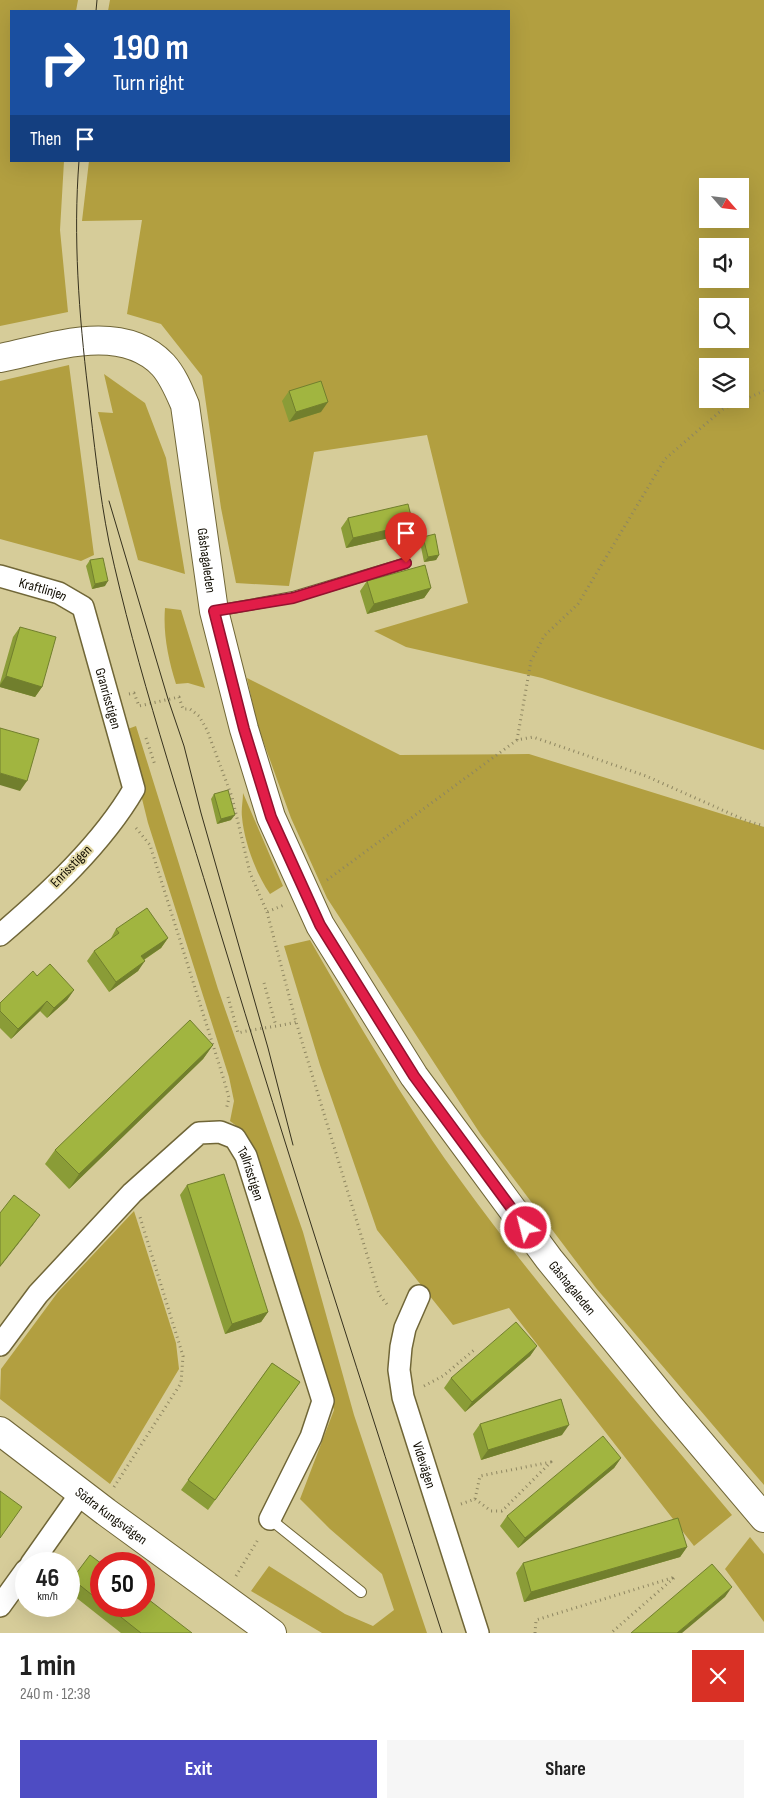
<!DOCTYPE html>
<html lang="en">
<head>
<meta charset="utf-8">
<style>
	:root { --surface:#fff; --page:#f6f6f6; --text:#222; --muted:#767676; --accent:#4e4cc3 }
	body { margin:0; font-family:"Sofia Sans Condensed",sans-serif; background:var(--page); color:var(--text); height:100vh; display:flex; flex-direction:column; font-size:19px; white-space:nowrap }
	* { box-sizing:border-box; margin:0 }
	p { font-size:16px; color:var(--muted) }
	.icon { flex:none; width:28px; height:28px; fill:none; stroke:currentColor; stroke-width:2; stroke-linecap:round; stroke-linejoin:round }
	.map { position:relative; height:1633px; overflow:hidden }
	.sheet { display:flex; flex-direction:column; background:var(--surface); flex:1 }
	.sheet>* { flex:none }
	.hud { position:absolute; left:10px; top:10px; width:500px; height:152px; border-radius:0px; box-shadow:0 5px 20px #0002; background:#1a4fa0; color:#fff; overflow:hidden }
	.needle { width:32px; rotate:118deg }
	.tools { position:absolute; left:699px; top:178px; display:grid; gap:10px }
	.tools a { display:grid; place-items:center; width:50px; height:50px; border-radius:0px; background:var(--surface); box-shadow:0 5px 20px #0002; font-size:25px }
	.speed { position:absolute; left:15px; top:1552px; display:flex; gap:10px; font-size:25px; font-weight:700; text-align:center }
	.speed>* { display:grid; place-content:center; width:65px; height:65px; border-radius:50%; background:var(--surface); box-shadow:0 5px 20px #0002; line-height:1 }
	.speed small { font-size:12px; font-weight:400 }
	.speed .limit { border:8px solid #d22; background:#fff; color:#111 }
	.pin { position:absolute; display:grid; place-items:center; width:42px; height:42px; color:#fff; margin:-51px -21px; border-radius:50% 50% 50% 0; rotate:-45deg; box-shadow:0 0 5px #0007 }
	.pin .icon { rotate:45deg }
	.me { position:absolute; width:55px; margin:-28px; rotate:324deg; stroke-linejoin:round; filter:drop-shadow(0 0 4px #0008) }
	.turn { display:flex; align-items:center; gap:18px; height:105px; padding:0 20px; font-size:22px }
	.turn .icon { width:65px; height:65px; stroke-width:2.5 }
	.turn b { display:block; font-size:35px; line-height:42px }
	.then { display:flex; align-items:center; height:48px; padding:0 20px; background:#0003; gap:10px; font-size:19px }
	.round { display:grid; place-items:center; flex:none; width:52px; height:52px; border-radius:0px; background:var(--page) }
	.overview { display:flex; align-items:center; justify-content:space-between; height:85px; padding:0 20px }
	h1 { font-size:30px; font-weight:700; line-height:38px }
	.button { display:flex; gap:10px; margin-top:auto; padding:10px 20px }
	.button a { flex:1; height:58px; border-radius:0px; background:var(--accent); color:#fff; font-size:20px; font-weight:700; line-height:58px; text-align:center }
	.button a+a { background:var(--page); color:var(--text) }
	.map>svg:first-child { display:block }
	.green { fill:#b29f40; fill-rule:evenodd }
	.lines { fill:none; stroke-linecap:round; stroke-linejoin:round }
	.lane-casing { stroke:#706637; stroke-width:12 }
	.street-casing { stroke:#706637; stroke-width:24 }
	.secondary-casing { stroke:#706637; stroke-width:30 }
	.path { stroke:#8e8661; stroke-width:3; stroke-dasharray:1 4; stroke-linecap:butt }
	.lane { stroke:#fff; stroke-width:10 }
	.street { stroke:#fff; stroke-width:21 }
	.secondary { stroke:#fff; stroke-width:28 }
	.tram { stroke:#36311d; stroke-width:1 }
	.wall { fill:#8a9c37 }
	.shaded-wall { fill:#717f2d }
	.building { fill:#a1b540; stroke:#717f2d }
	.route-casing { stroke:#92132f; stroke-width:12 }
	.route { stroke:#e11d48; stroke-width:9 }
	.labels { text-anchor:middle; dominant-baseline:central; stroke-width:4; stroke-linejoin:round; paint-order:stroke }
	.street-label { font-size:14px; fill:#100c00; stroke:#e3d9a6 }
</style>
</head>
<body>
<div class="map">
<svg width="764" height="1633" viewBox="0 0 764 1633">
	<rect width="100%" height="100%" fill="#d6cc99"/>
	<path class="green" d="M0,0H78L76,11H11V161H64L60,230L68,312L0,326Z
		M110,0H764V750L542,678L406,647L374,631L468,603L427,435L314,452L289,586L236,583L221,508L202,376L161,324L127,314L142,220L82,221L89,161H509V11H108ZM708,186H740V219H708ZM708,246H740V279H708ZM708,306H740V339H708ZM708,366H740V399H708Z
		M69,365L94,555L81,561L0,539V381Z
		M104,374L145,403L166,458L185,574L138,560L98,412L113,413Z
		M165,608L181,610L205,688L188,683L176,684C168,658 163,634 165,608Z
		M247,678L400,755L529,754L764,827V1485L596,1288L481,1135L327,898L291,818L257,724Z
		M136,726L218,989L303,1232L354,1415L427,1633H322L251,1591L269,1566L345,1614L373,1626L394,1610L382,1574L330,1529L300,1499L334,1410L315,1342L256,1156L243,1131L230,1121L234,1101L229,1077L148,823L125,730Z
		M243,793L283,886L270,894C256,874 244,841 242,817C241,809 243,801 243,793Z
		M310,940C353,1015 396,1088 445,1159C533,1283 634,1398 732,1515L694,1546L509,1308L453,1325L377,1230L320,1065L284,946Z
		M134,1211L176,1343L179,1369L110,1484L0,1399L1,1369L58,1292Z
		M750,1537L764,1554V1622L725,1569Z"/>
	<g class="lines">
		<g class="lane-casing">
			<path id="lane" d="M216,611L293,597L406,563
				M270,1519L361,1592"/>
		</g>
		<g class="street-casing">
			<g id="street">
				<path id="s1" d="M0,576L59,593L83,607L134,789C102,844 48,894 0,935"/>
				<path id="s2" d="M419,1296L405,1328L401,1347L399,1370L403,1397L478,1633"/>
				<path id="s3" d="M0,1345L38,1294L132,1193L199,1133L220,1132L235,1138L246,1156L323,1401L311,1437L270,1519"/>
				<path d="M31,1564L81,1493"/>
				<path d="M0,1606L26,1570"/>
			</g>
		</g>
		<g class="secondary-casing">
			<g id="secondary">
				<path id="s4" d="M0,358C50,348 121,321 163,365C173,376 179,391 185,405L214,611L244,729L271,817L320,925L414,1076L549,1259L670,1407L764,1518"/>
				<path id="s5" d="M0,1431L106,1512L272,1633"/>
			</g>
		</g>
		<path class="path" d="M129,694L134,693L139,706L179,697L183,709H190L199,716L207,730L232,797L250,873L267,912L284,905
			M146,738L155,765
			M517,740L531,661L544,636L578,604L665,459L723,409L764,391
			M136,828L150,845L224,1080L229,1098L226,1110
			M327,880L517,740L533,737L646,776L747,821L764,826
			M267,912L296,1022L379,1294L389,1307
			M264,983L276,1026
			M228,997L238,1033C258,1028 277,1027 296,1022
			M424,1386L443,1376L474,1350
			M114,1487L181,1383L183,1356L140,1217
			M461,1504L475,1499L480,1476L551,1462L502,1511H491L475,1499
			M236,1576L259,1538
			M535,1633L536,1620L675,1577L611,1633"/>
		<use href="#lane" class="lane"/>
		<use href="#street" class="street"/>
		<use href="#secondary" class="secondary"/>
		<path class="tram" d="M96,11L97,0
			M79,161C73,237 79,315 88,390C94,441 99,492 109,542C137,671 180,798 218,925C290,1162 366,1397 442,1633
			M109,501L168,699L184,746L201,813L268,1048L293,1145"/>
	</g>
	<path class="wall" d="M289,391L321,412L289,422L282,401Z
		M348,518L413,524L406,534L346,548L341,528Z
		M423,537L439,555L436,560L424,562L420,542Z
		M90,560L105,586L92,589L86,566Z
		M367,581L431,588L424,598L367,614L360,591Z
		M20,627L42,687L35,697L0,687V683L13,637Z
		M214,794L231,820L217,824L211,799Z
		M116,929L168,938L161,948L144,960L138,971L109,992L87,961L94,951L110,940Z
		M37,976L74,990L67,1000L47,1018L40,1011L11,1039L0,1028V1003Z
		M213,1045L203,1059L69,1189L45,1164L55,1150Z
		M187,1185L268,1312L261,1322L225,1334L180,1195Z
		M537,1346L530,1356L465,1412L444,1388L451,1378Z
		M272,1363L300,1382L208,1510L181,1490Z
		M480,1424L562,1435L481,1460L473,1434Z
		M621,1458L614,1468L518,1548L500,1526L507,1516Z
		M687,1547L680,1557L524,1602L516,1573L523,1563Z
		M101,1564V1606H144L192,1633H121L69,1592V1583L72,1579Z"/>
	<path class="shaded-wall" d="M328,402L321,412L289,422L296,412Z
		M413,524L406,534L346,548L353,538Z
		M439,555L436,560L424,562L428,557Z
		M108,581L105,586L92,589L95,584Z
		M431,588L424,598L367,614L374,604Z
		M6,676L42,687L35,697L0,687V685Z
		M0,773L27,781L20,791L0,785Z
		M235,815L231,820L217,824L221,819Z
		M168,938L161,948L134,966L141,956Z
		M145,961L138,971L109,992L116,982Z
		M74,990L67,1000L47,1018L54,1008Z
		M47,1001L40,1011L11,1039L18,1029Z
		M213,1045L203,1059L69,1189L79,1174Z
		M40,1215L33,1225L0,1267V1266Z
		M268,1312L261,1322L225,1334L232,1324Z
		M537,1346L530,1356L465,1412L472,1402Z
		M569,1425L562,1435L481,1460L488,1450Z
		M621,1458L614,1468L518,1548L525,1538Z
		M687,1547L680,1557L524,1602L531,1592Z
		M732,1587L725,1597L682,1633H677Z"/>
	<path class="building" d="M321,381L328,402L296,412L289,391Z
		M408,504L413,524L353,538L348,518Z
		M435,534L439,555L428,557L423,537Z
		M103,558L108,581L95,584L90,560Z
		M425,565L431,588L374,604L367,581Z
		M20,627L56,637L42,687L6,676Z
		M0,728L39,739L27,781L0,773Z
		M228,790L235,815L221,819L214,794Z
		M147,908L168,938L141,956L145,961L116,982L94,951L119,933L116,929Z
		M50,964L74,990L54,1008L47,1001L18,1029L0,1011V1003L33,971L37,976Z
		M190,1020L213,1045L79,1174L55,1150Z
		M224,1174L268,1312L232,1324L187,1185Z
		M14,1195L40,1215L0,1266V1213Z
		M516,1322L537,1346L472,1402L451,1378Z
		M272,1363L300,1382L215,1500L188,1480Z
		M561,1399L569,1425L488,1450L480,1424Z
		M603,1436L621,1458L525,1538L507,1516Z
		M0,1491L22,1507L0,1538Z
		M678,1518L687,1547L531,1592L523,1563Z
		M90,1555L102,1564H101V1602L72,1579Z
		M712,1564L732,1587L677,1633H631Z
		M144,1596L192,1633H141L107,1606H144Z"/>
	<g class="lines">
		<g class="route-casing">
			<path id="route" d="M406,563L293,598L214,611L244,729L271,817L320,925L414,1076L526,1228"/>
		</g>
		<use href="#route" class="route"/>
	</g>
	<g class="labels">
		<g class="street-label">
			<text stroke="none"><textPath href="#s4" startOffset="374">Gåshagaleden</textPath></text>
			<text stroke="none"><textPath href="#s1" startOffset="45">Kraftlinjen</textPath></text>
			<text stroke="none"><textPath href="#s1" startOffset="184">Granrisstigen</textPath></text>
			<text transform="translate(71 866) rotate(-46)">Enrisstigen</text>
			<text stroke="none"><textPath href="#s3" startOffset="368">Tallrisstigen</textPath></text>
			<text stroke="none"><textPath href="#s4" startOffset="1200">Gåshagaleden</textPath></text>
			<text stroke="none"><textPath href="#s2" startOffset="176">Videvägen</textPath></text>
			<text stroke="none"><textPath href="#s5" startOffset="140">Södra Kungsvägen</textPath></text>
		</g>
	</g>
</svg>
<div class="tools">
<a><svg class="needle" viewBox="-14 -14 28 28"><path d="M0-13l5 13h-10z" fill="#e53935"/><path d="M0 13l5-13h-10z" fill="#767676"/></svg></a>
<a><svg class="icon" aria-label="sound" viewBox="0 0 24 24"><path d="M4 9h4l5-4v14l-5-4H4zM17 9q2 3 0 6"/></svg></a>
<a><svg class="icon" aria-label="search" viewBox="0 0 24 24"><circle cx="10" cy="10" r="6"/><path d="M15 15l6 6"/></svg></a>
<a><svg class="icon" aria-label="layers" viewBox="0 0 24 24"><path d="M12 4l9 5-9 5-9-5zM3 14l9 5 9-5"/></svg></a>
</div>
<div class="speed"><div>46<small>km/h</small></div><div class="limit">50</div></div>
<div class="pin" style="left:406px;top:563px;background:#d93025"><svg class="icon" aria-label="arrive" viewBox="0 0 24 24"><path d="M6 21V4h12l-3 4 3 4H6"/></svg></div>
<svg class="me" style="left:526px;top:1228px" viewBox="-20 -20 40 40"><circle r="17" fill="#e11d48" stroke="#fff" stroke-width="3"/><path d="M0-11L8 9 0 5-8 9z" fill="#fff"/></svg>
<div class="hud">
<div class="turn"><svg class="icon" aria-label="right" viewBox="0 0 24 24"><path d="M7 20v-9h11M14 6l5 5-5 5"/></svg><div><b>190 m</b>Turn right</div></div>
<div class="then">Then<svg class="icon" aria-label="arrive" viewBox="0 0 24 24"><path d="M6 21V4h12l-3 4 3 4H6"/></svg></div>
</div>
</div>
<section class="sheet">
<div class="overview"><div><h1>1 min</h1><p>240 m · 12:38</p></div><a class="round" style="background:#d93025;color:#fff"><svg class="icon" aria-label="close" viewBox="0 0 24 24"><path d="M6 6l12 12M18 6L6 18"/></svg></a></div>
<div class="button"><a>Exit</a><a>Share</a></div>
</section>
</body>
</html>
